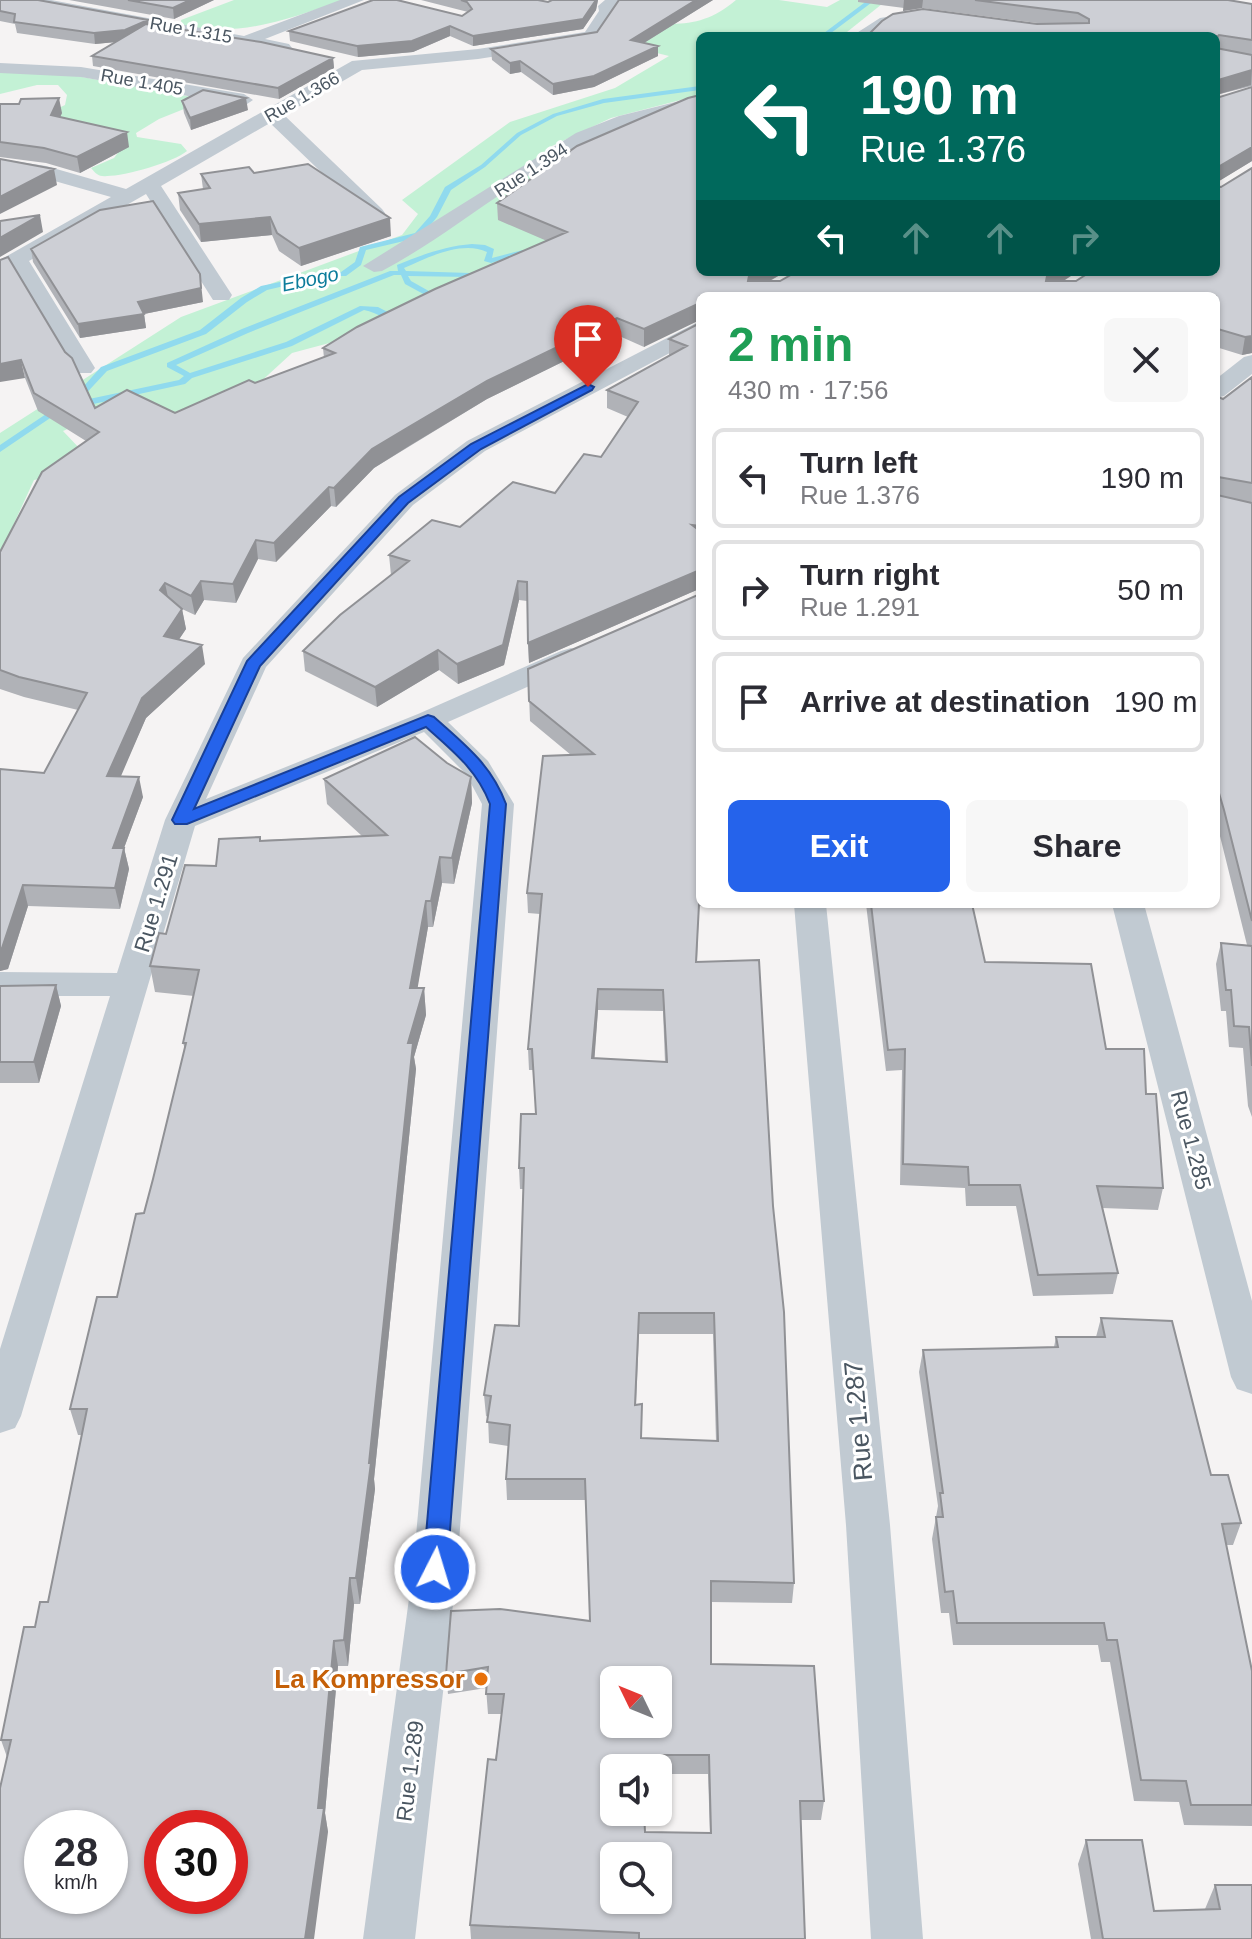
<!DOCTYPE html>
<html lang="en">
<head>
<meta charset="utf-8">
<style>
	:root { --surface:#fff; --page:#f7f7f7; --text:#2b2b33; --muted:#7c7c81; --line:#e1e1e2; --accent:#2563eb }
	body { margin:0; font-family:Helvetica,sans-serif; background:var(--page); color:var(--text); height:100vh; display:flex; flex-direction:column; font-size:30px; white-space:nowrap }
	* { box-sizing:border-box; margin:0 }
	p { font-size:26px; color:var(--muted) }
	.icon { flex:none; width:44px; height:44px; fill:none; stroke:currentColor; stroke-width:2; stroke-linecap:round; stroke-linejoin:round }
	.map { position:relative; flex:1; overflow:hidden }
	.side { position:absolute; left:696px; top:292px; width:524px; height:616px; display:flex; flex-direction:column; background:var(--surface); border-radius:12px; box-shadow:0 2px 6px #0004 }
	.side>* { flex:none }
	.banner { position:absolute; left:696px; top:32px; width:524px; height:244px; border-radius:12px; box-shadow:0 2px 6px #0004; background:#00695c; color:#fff; overflow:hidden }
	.needle { width:52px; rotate:313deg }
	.buttons { position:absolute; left:600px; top:1666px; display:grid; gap:16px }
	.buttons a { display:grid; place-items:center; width:72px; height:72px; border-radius:12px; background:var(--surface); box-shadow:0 2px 6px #0004; font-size:40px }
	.speed { position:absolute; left:24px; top:1810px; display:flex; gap:16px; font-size:40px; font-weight:700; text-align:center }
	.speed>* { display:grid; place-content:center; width:104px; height:104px; border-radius:50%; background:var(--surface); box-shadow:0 2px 6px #0004; line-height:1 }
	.speed small { font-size:20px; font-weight:400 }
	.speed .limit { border:12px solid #d22; background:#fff; color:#111 }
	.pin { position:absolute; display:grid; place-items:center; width:68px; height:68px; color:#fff; margin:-82px -34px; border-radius:50% 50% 50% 0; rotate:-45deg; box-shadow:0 0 8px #0007 }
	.pin .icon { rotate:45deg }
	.me { position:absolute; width:88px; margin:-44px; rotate:5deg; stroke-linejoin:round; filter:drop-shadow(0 0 6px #0008) }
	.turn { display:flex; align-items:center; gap:28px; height:168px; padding:0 32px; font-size:36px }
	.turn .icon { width:104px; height:104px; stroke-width:2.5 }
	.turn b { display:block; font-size:56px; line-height:68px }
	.lanes { display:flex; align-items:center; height:76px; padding:0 32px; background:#0003; justify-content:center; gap:40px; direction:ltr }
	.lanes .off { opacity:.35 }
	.round { display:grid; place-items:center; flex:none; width:84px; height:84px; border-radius:12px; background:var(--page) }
	.head { display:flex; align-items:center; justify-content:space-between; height:136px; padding:0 32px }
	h1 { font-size:48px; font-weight:800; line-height:60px; color:#1e9e55 }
	.cta { display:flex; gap:16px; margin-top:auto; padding:16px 32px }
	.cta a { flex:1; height:92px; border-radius:12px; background:var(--accent); color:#fff; font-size:32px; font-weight:800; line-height:92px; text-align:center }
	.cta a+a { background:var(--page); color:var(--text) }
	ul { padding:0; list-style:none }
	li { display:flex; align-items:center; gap:24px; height:100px; margin:0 16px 12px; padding:0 16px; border:4px solid var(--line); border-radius:12px }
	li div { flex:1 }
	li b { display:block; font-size:30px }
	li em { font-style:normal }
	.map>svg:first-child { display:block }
	.green { fill:#c3f1d5 }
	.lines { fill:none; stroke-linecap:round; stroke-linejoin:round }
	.stream { fill:#90daee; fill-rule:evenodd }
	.minor { fill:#c1cad2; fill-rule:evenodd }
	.wall { fill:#b0b2b7; fill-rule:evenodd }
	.shaded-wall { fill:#909195 }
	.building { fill:#cdcfd5; stroke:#909195; stroke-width:2; fill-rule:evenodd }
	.route { fill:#2563eb; stroke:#184099; stroke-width:2 }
	.food-dot { fill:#e8710a; stroke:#fff; stroke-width:3 }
	.labels { text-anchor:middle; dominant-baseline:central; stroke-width:6; stroke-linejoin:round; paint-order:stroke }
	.far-street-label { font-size:18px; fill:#4a5661; stroke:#fff }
	.far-water-label { font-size:20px; font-style:italic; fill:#0c7c9b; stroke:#fff }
	.street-label { font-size:22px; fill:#4a5661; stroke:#fff }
	.near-street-label { font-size:26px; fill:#4a5661; stroke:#fff }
	.near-food-label { font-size:26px; font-weight:bold; fill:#c56008; stroke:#fff; text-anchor:end }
</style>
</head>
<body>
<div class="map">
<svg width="1252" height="1939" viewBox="0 0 1252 1939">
	<rect width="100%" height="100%" fill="#f5f3f3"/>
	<path class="green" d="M234,0H346C285,19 246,37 182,26L181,20Z
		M736,0H779L827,7L840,0H887L842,36H700V95L611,118L552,146L560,156L552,175L565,250L408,322L292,353L256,386L181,417L125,404L63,431L99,469L34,480L0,554V433L181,317L402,235L418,214L402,200L510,122L615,88L669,56L600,39L617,18C663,24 698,33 736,0Z
		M49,71L192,97L189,107L159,119L136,133L137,137L181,144L187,151C174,162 125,176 107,176C99,177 96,174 91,168L114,158L120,150L0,136L65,105L67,95L58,85H37L0,94V73Z"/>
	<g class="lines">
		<path class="stream" d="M868,0H875L827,36H820Z
			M700,86V90L604,103L557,116L521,135L485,167L451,190L437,217L421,237L366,250L361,265L346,276H327L267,290L247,302L206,334L107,371L80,400L73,398L101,367L200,330L241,298L261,286L327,272H341L355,262L360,247L415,233L430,216L445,187L481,165L517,133L553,114L603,99Z
			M472,244L485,245L494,249L492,258L523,250L527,252L491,263L484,261L487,252C462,240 427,258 404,268L406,271L470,273L484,270L488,272L470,277L408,276L411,281L443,299V303H440L405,284L401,275H394L248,333L176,365L190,373L286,342L360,306L378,307L401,319V323C388,323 378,312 364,310L292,346L192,378L185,384L75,408L71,405L75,402L179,380L184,376L167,367V363L242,329L390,271H398L397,265C421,255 446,246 472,244Z
			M58,406L65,408L0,452V445Z"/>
		<path class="minor" d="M16,0H51L244,36L340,0H364L265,39L289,44L292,48L289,52L283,53L24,5Z
			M605,0H625L615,8L597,40L478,59L362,70L284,115L382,209L385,213L382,217H368L270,123L161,186L232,295L229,300H213L146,194L29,261L95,368L91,373H75L13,270L0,275V260L111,197L44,178L0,171V159L46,166L126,189L352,61L478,49L585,32L599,11L598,6Z
			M917,12L925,17L923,21L891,26L874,36H852L880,18Z
			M0,63L81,67L244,94L253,100L244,106L81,77L0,73Z
			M700,96V108C668,114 636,120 606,133C525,168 459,230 382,271L374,272L363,266L576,133L619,116Z
			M700,321V337L485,451L413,505L266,667L206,799L418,714L561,651L571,648L581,651L585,657L581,663L448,722L488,761L514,804L457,1569L415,1939H363L413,1569L482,804L466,774L424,732L195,826L21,1416L15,1428L0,1433V1349L110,996H0V972L117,973L165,820L243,658L395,495L467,441Z
			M1252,355V374L1224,396L1216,398V379L1244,357Z
			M794,904H826L890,1525L923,1939H871L846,1525Z
			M1112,904H1144L1252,1301V1394L1237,1389L1231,1377Z"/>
	</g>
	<path class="wall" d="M0,0L148,20L149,25L333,58L334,68L279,99L93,66L92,56L115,42L95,44L17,33L15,24L0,21Z
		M69,0H214L174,19Z
		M421,0H538L548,2L552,0H598L596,10L583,29L473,46L450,36L413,52L358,57L290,41L289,31L462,16L468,12Z
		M619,0H713L644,43L658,56L594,87L553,95L521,72L510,74L492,60L491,49L597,32Z
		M858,0H1228L1252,4V86L1216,95L1252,161L1217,182V186L1252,353L1242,355L1216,347V296H700L644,347L617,335L487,399L374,468L336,507L331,506L276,562L258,559L236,603L204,600L195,615L182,609L186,629L179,639L205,664L146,718L120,776L143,797L124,848L129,869L120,909L28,906L8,969L0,971V769L44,773L78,710L24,697L0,689V552L86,441L38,411L25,378L0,260L95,408L175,413L324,358L323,348L547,241L498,220L497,203L700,272H785L770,281H1076L1216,272V36H867L1045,24L922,8L903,11L904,8L858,2Z
		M182,101L248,110L191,130L184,113Z
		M0,104L62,113L60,117L129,147L80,173L46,163L0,157Z
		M254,173L391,236L301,266L279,251L272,235L201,242L180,210L178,193L203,189L201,174Z
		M31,249L203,302L144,314L146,328L80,338L33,262Z
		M700,323V590L699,589L529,663L527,601L519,600L504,665L458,684L439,670L377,707L305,671L303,651L391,575L389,555L460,527L555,493L601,457L628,417L607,408V390L669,356V339Z
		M1252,377V1117L1248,1106L1243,1048L1229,1047L1226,1011H1221L1216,964L1221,943L1247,945L1216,820V396L1223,399Z
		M700,594V904H769L768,908L699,906L697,962L794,1583L792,1603L711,1602V1664L824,1801L821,1820H801L805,1939H471L470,1925L502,1714H488L486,1688L448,1694L446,1674L590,1621L586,1500H507L506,1479L508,1446L489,1443L488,1417L486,1416L484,1395L519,1326L523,1189H520L519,1168L536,1114L533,1070H529L528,1049L540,914L528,913L527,893L571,755L530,721L528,669ZM598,1010L663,1011L665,1062L594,1058ZM639,1334H713L716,1441L641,1438L636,1405ZM614,1768H658V1774H708L710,1833L645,1832Z
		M447,763L471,777L472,803L454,884L442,883L433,927H428L417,988H424L426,1015L414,1057L416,1069L374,1479L375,1489L360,1604H354L348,1666H338L325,1813L328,1832L7,1757L1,1740L35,1627L48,1602L82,1435H78L70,1409L117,1297L144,1213L153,1179L185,1049L183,1043L194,996L155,992L150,966L166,934L216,866L260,837L261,840L362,836L327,804L324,779Z
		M866,904H972L985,962L1106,1049L1146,1094L1163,1188L1158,1210L1102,1208L1118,1273L1113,1294L1033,1296L1016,1206H966L965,1188L900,1185L902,1070L886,1071Z
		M56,985L61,1006L39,1083H0V986Z
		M1101,1318L1211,1475L1241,1523L1233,1545H1226L1252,1671V1826L1184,1825L1179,1802L1134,1801L1110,1662H1101L1098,1645H953L949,1613H941L932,1539L938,1506L919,1372L923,1350L1054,1347L1056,1337H1096Z
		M1086,1840L1154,1911L1205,1909L1215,1885L1252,1939H1091L1078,1864Z"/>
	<path class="shaded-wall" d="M190,0H214L174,19L173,8Z
		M596,0H598L596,10L583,29L473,46V36Z
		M696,0H713L631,51V40Z
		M904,0H923L922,8L903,11Z
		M148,20L150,31L127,41L95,44L94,33Z
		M450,26V36L413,52L358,57L357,46Z
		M658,46V56L594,87L553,95V84Z
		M333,58L334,68L279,99L278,88Z
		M520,61L521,72L510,74V63Z
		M1252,70L1251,85L1216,95L1218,80Z
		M59,98L62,113L54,130L51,115Z
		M246,98L248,110L191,130L190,118Z
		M127,132L129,147L80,173L77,157Z
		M1252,147V161L1216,183L1218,167Z
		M54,169L57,185L0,214V197Z
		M40,215L43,232L0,257V238Z
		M270,217L272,235L201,242L199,224Z
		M390,218L391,236L301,266L299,248Z
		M756,272H785L748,293L749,276Z
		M1053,272H1077L1044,294L1047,276Z
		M200,274L203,302L144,314L146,328L80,338L78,324L138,302Z
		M700,303V320L644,347V329Z
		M617,318V335L487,399L409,446L374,468L336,507L334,488L372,449L487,381Z
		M1252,336V353L1242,355L1245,337Z
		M21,360L25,378L0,382V364Z
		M329,487L331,506L276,562L274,543Z
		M256,540L258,559L236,603L233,584Z
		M699,570V589L529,663L528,643Z
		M201,581L204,600L195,615L191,596Z
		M518,581L519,600L504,665L458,684L457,664Z
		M165,583L169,602L160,590Z
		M182,609L186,629L168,656L164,636Z
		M202,645L205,664L146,718L112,797L107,776L142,698Z
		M438,650L439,670L377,707L375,687Z
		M139,777L143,797L124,848L129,869L120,909L115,888L113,848Z
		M471,777L472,803L454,884L452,858Z
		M440,857L442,883L433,927L431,901Z
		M23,885L28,906L8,969L0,971V949Z
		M426,901L428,927L413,1015L410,988Z
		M56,985L61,1006L39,1083L34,1062Z
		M424,988L426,1015L414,1057L416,1069L374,1479L375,1489L360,1604L356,1578L369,1463L408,1043Z
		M598,989V1010L593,1079L592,1058Z
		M350,1578L354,1604L348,1666L344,1640Z
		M334,1641L338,1666L325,1813L328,1832L314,1939H305Z"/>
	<path class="building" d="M0,0H38L148,20L125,30L94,33L14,22L15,14L0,11Z
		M128,0H190L173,8Z
		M373,0H397L462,16L472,9L467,2L461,0H538L548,2L552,0H596L583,19L473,36L450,26L412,41L357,46L289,31Z
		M619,0H696L631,40L658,46L594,76L553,84L520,61L510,63L491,49L597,32Z
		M975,0H1228L1252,4V40L1219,35L1216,38V36H867L882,21L893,14L923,9L1037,24L1089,23V19L1078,13Z
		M146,24L261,42L333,58L278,88L92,56Z
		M1216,48L1252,55V70L1218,80L1216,93Z
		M1252,87V147L1218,167L1217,186L1221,187L1252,168V336L1245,337L1218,329L1216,330V296H700V303L644,329L617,318L487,381L407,428L372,449L334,488L329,487L274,543L256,540L233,584L201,581L191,596L165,583L160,590L182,609L164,636L202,645L142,698L107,776L139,777L113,848H124L115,888L23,885L2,948L0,949V769L44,773L87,693L19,677L0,670V552L42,472L99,432L34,393L21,360L0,364V260L8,257L65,352L72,358L95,408L127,390L175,413L249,380L255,383L335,353L323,348L357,327L435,289L567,232L497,203L577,146L688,98L700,95V272H756L749,276L748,281H780L796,272H1053L1047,276L1046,281H1076L1090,272H1216V94L1220,97Z
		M203,90L246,98L190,118L182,101Z
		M59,98L51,115L127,132L77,157L44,148L0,142V104H19L21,99Z
		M0,159L54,169L0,197Z
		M308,164L390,218L299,248L277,233L270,217L199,224L178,193L210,188L201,174L249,167L254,173Z
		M153,201L200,274L201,288L138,302L144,314L78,324L31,249L100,210Z
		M40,215L0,238V221Z
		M700,323V526L692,525L700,531V570L528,643L527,582L518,581L503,645L457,664L438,650L375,687L303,651L340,615L409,561L389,555L432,520L460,527L513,482L555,493L584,454L601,457L638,402L607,390L687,346L669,339Z
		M1252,377V483L1218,477L1217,495L1252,503V921L1224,810L1216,783V396L1223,399Z
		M700,594V885L696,962L759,960L773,1206L784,1312L794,1583L711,1581V1664L814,1666L824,1801H800L805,1939H639V1933L470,1925L488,1759L496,1760L504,1694H486L488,1667L446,1674L451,1611L500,1609L590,1621L585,1479H506L510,1425L487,1422L491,1396L484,1395L495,1325L519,1326L524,1168H519L521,1114H536L532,1049H528L542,894L527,893L543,756L594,754L529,701L528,669ZM598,989L663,990L667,1062L592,1058ZM639,1313H714L718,1441L641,1438L642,1404L635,1405ZM614,1680H658V1724H614ZM643,1755H709L711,1833L645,1832L644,1812H614V1768H643ZM614,1856H658V1900H614Z
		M415,737L447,763L471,777L452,858L440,857L431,901H426L410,988H424L408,1043H413L369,1463H371L356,1578H350L344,1640L334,1641L318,1808H324L305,1939H0V1788L11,1740H1L24,1627H35L40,1602H48L87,1409H70L97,1297H117L136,1214L144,1213L153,1179L186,1043H183L199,970L150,966L159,933L166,934L185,865L216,866L219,839L260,837V841L387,835L324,779ZM42,1828H110V1896H42ZM162,1828H230V1896H162Z
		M871,904H972L985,962L1091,964L1106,1049H1144L1146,1094H1156L1163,1188L1097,1186L1118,1273L1038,1275L1020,1185H969L968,1167L903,1164L905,1049L888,1050Z
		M1221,943L1252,946V1066L1249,1027L1234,1026L1231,990H1226Z
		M56,985L34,1062H0V986Z
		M1101,1318L1172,1321L1211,1475H1228L1241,1523L1222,1524L1252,1671V1805H1191L1186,1781L1141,1780L1117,1640H1107L1104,1623H957L953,1591L945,1592L936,1517H943L940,1493H943L923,1350L1058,1347L1056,1337H1105Z
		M1086,1840H1142L1154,1911L1220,1909L1215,1885H1252V1939H1103Z"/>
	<path class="route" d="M588,384L594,387L592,390L481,449L408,503L260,666L194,809L428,715L434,717C465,745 491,764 506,804L447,1569L443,1577L435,1580L426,1577L423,1569L490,804C477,770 453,751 426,727L187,824H175L172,820L247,661L399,497L471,444Z"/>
	<circle class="food-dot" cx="481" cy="1679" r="8"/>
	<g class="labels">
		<g class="far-street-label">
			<text transform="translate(191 30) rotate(10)">Rue 1.315</text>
			<text transform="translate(142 82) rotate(10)">Rue 1.405</text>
			<text transform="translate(302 97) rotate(-30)">Rue 1.366</text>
			<text transform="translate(531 170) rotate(-33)">Rue 1.394</text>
		</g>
		<g class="far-water-label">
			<text transform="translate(310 279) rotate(-12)">Ebogo</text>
		</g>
		<g class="street-label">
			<text transform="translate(156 903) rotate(-73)">Rue 1.291</text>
			<text transform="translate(1191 1140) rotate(75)">Rue 1.285</text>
			<text transform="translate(410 1771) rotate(-83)">Rue 1.289</text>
		</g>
		<g class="near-street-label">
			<text transform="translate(858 1421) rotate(-95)">Rue 1.287</text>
		</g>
		<g class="near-food-label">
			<text x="465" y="1679">La Kompressor</text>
		</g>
	</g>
</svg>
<div class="buttons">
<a><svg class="needle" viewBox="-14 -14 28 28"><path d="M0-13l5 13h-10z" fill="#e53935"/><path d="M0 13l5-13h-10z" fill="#7c7c81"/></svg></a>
<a><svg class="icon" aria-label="sound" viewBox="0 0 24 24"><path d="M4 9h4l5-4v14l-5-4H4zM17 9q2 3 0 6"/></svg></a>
<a><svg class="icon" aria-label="search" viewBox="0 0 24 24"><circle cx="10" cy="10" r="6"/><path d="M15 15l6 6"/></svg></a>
</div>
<div class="speed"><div>28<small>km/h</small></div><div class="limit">30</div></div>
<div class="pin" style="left:588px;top:387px;background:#d93025"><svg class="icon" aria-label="arrive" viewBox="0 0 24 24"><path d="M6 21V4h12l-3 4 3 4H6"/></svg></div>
<svg class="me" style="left:435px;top:1569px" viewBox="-20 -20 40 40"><circle r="17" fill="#2563eb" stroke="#fff" stroke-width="3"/><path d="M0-11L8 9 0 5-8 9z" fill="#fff"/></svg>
<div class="banner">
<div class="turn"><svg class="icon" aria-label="left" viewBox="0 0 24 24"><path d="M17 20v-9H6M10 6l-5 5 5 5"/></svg><div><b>190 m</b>Rue 1.376</div></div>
<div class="lanes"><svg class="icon" aria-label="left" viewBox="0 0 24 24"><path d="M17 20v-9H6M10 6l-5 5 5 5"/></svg><svg class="icon off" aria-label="ahead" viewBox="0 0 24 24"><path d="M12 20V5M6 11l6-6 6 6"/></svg><svg class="icon off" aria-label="ahead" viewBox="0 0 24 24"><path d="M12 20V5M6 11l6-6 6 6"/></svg><svg class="icon off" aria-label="right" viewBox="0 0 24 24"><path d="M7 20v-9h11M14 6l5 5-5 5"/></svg></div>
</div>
<section class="side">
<div class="head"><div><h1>2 min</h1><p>430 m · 17:56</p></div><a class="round"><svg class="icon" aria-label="close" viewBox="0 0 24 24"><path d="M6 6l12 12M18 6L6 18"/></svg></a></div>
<ul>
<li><svg class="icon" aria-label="left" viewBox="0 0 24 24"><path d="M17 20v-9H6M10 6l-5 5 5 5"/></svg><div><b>Turn left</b><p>Rue 1.376</p></div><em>190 m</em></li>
<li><svg class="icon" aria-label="right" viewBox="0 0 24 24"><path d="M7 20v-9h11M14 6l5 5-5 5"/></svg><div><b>Turn right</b><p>Rue 1.291</p></div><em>50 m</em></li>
<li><svg class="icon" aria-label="arrive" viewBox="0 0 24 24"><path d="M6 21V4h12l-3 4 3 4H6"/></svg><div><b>Arrive at destination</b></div><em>190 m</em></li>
</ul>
<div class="cta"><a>Exit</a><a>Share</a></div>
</section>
</div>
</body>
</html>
